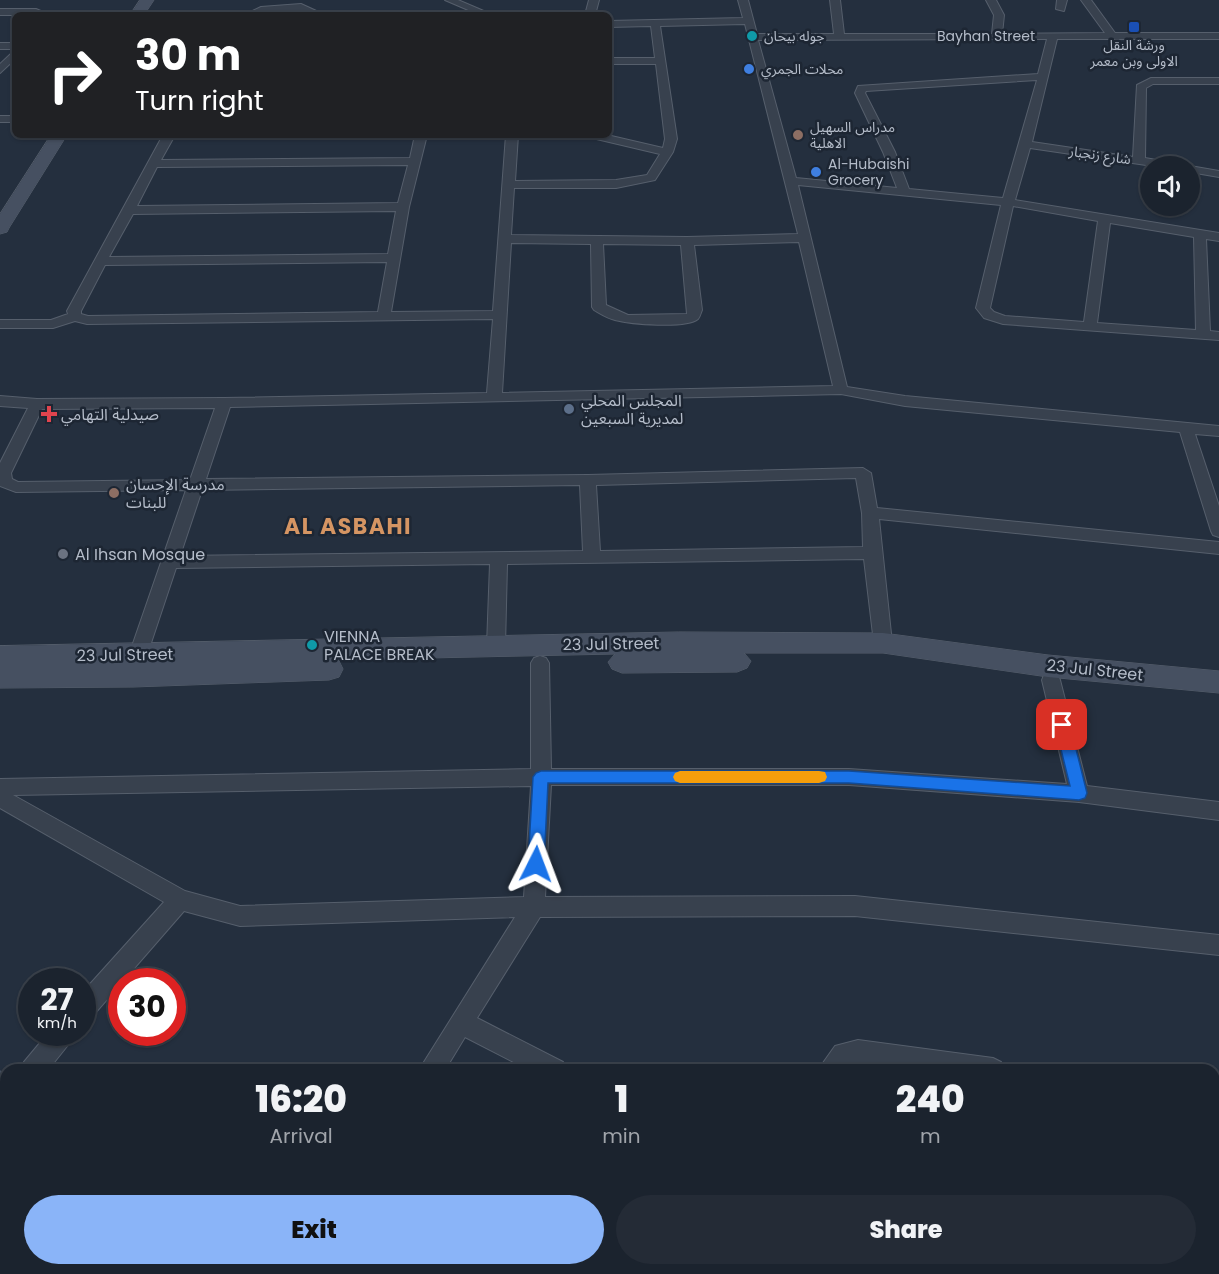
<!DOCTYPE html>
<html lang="en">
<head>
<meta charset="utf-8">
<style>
	:root { --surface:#1b232e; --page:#242b36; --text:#f1f3f6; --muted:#a0a4aa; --line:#39404a; --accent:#8ab4f8 }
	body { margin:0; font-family:Poppins,"Noto Sans Arabic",sans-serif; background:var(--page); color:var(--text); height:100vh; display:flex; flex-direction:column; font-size:22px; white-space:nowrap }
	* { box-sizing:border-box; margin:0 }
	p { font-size:20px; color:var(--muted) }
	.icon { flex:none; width:33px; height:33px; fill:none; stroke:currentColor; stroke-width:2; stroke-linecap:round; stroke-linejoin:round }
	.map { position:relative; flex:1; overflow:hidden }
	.sheet { position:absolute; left:0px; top:1064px; width:1220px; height:212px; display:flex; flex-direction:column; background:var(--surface); border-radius:18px 18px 0 0; box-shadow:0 2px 4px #0004,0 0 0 2px var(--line) }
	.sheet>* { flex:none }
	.top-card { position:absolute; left:12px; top:12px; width:600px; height:126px; border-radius:9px; box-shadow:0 2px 4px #0004,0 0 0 2px var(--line); background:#202124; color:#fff; overflow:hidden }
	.controls { position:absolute; left:1140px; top:156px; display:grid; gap:12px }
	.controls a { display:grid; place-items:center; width:60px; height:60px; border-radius:50%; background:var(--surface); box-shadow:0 2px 4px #0004,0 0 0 2px var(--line); font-size:30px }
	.speed { position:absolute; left:18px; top:968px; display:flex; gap:12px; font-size:30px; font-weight:700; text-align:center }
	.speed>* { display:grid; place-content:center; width:78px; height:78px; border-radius:50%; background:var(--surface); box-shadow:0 2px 4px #0004,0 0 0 2px var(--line); line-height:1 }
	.speed small { font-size:15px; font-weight:400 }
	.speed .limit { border:9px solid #d22; background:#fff; color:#111 }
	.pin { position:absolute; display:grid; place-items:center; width:51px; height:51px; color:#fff; margin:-26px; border-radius:12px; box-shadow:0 3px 9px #0006 }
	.me { position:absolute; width:66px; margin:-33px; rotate:3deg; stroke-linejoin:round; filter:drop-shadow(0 0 4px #0008) }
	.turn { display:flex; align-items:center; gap:21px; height:126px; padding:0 24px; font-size:27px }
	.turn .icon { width:78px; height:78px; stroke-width:2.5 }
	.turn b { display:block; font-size:42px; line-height:51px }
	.eta { display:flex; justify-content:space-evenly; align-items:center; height:102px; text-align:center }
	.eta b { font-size:36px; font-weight:800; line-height:42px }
	.primary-button { display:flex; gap:12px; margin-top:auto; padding:12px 24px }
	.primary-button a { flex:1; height:69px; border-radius:36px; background:var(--accent); color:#111; font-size:24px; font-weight:800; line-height:69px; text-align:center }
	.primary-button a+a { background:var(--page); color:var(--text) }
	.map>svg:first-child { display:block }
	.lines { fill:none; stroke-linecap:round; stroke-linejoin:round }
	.street-casing { stroke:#565f6c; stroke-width:2 }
	.secondary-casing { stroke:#565f6c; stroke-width:1 }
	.street { fill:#38414e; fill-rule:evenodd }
	.secondary { fill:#465061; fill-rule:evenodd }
	.route { fill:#1a73e8; stroke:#114b97; stroke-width:1.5 }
	.slow { fill:#f59e0b }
	.transit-dot { fill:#1a4fb4; stroke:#1d2633; stroke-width:2 }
	.culture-dot { fill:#0f9aa8; stroke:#1d2633; stroke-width:2 }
	.shop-dot { fill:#3f7fe0; stroke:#1d2633; stroke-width:2 }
	.education-dot { fill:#8d6e63; stroke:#1d2633; stroke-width:2 }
	.service-dot { fill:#5c6f8a; stroke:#1d2633; stroke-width:2 }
	.health-dot { fill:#e0444e; stroke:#1d2633; stroke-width:2 }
	.worship-dot { fill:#6b7280; stroke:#1d2633; stroke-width:2 }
	.labels { text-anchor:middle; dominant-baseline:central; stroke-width:5; stroke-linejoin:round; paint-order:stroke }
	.far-poi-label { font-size:14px; fill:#b4bcc9; stroke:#1d2633; text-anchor:start }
	.far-street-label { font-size:14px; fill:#b4bcc9; stroke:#1d2633 }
	.poi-label { font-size:16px; fill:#b4bcc9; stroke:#1d2633; text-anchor:start }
	.street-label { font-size:16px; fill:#b4bcc9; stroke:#1d2633 }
	.district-label { font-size:22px; font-weight:bold; letter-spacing:1.5px; fill:#d59563; stroke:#1d2633 }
</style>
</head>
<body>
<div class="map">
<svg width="1219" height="1274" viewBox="0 0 1219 1274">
	<rect width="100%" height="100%" fill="#242f3e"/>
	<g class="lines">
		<g class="street-casing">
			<path id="street" d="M445,0H458L493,15H480Z
				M589,0H599L595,15H585Z
				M738,0H748L757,34H834L830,0H840L844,34H992L994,15L986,0H996L1004,15L1002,34L1105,33L1081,0H1091L1115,33H1219V39H1057L1032,142L1133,157L1137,85L1151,78H1219V84H1153L1146,88L1145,158L1173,163L1178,166H1153L1030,148L1015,200L1219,233V241L1206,239L1210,331L1219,332V340L1003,324L984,318L976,308L1001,205L798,185L847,387L905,396L1219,426V436L1195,434L1219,506V537L1213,535L1211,531L1180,432L905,406L841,394L230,407L206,479L588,475L863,468L871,473L877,508L1219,542V554L879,519L892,643L889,648L883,650L877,648L874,643L864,559L507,564L505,646L502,651L496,653L490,651L487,646L490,564L176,568L147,655L144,660L138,662L132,660L129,655L186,490L16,492L0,486V463L28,408L0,406V396L37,399L224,398L487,393L493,319L87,324L75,321L53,328H0V320H51L68,314L67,311L163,135H175L161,160L410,158L415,135H427L409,207L391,312L493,311L506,135H518L515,181L616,180L647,175L660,154L588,137L586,135H607L663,148L665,139L656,64H609V58H655L651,26L609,27V21L743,18ZM745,24L798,234L687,237L511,235L514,188H616L655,180L673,152L677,139L660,26ZM1047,39L1038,74L858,86L855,93L883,152L897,188L796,178L758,40ZM1037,80L1003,198L909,189L895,152L865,93L866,91ZM408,165L398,203L137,206L157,167ZM1013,206L1098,221L1084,322L1005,316L994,312L990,308ZM396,211L388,254L109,257L133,214ZM1110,223L1194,237L1196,330L1097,323ZM799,242L833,386L502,393L511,243L591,244L592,307L594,310C601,314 607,318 615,320C630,324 686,329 698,319C700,317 701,312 702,310L694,245ZM603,244L681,245L687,314L628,315L606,305ZM387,262L378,312L88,316L81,314V311L105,265ZM215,408L190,480L18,482L12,479L11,473L42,409ZM856,478L862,513L863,547L600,551L596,485ZM580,485L583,551L180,556L202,490Z
				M1057,0H1067L1064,11L1056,9Z
				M301,4L325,15H312L300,10L244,15L261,7Z
				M0,9H36L50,15H0Z
				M0,43H15V49H0Z
				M15,50V59L0,73V64Z
				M0,116H15V122H0Z
				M1186,166H1190L1219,171V177L1190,172V166Z
				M540,656L546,658L549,663L551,769H849L1067,784L1042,680L1044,675L1051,673L1058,675L1060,680L1087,786L1219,802V820L1079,802L849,785H551L545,897L855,896L1219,935V955L855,916L540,917L477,1018L563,1062L567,1070H529L465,1037L445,1070H419L515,917L240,926L184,911L90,1019L82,1022V993L164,902L0,808V779L531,769V663L534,658ZM531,786L524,897L240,906L185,891L13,795Z
				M49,1032H76L72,1040L48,1070H20L24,1062Z
				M858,1040L993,1058L1001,1062L1005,1070H900L858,1064L849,1065L846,1070H818L835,1046Z
				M1214,1086L1219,1087V1111L1214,1110Z
				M289,1269H316L314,1274H287Z
				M927,1269H960L962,1274H929Z"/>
		</g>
		<g class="secondary-casing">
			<path id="secondary" d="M140,0H154L144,15H130Z
				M51,135H67L9,228L7,232L0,234V214Z
				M679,632L883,633L1048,655L1219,671V693L1048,677L883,653H744L751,661L747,668L737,672L622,673L612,669L608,662L615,654L334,660L339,661L343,669L339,677L329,680L133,687L0,688V646Z
				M0,1071L6,1073V1111L0,1109Z
				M0,1161L6,1163V1203L0,1201Z
				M113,1269H158L160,1274H115Z
				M255,1269H300L302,1274H257Z"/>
		</g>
		<use href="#street" class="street"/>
		<use href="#secondary" class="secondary"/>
	</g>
	<path class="route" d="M1062,720L1068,721L1070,725L1087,793L1085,798L1079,800L849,783H548L544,864L542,869L536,871L530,869L528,864L533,777L536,773L541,771H849L1070,786L1055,725L1057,721Z"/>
	<path class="slow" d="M680,771H819L825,772L827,777L825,781L819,783H680L675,781L673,777L675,773Z"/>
	<rect class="transit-dot" x="1128" y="21" width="12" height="12" rx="3"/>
	<g class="culture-dot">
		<circle cx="752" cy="36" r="6"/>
		<circle cx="312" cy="645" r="6"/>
	</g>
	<g class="shop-dot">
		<circle cx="749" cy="69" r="6"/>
		<circle cx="816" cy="172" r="6"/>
	</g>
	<g class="education-dot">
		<circle cx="798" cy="135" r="6"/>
		<circle cx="114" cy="493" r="6"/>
	</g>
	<circle class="service-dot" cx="569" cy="409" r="6"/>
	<path class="health-dot" d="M46 405h6v6h6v6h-6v6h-6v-6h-6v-6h6z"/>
	<circle class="worship-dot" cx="63" cy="554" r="6"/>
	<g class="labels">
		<g class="far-poi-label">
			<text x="764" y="36">جوله بيحان</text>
			<text x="1134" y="45" text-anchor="middle">ورشة النقل<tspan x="1134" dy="16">الاولى وبن معمر</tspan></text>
			<text x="761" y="69">محلات الجمري</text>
			<text x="810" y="127">مدراس السهيل<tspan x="810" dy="16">الاهلية</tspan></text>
			<text x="828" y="164">Al-Hubaishi<tspan x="828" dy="16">Grocery</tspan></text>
		</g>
		<g class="far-street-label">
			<text x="986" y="36">Bayhan Street</text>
			<text transform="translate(1100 155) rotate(8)">شارع زنجبار</text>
		</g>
		<g class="poi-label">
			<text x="581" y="400">المجلس المحلي<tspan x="581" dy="18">لمديرية السبعين</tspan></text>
			<text x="61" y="414">صيدلية التهامي</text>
			<text x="126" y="484">مدرسة الإحسان<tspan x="126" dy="18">للبنات</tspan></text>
			<text x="75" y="554">Al Ihsan Mosque</text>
			<text x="324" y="636">VIENNA<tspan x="324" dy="18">PALACE BREAK</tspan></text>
		</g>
		<g class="street-label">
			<text transform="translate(611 644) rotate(-1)">23 Jul Street</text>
			<text transform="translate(125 655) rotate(-1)">23 Jul Street</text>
			<text transform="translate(1095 670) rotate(6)">23 Jul Street</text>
		</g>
		<g class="district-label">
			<text x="348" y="526">AL ASBAHI</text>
		</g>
	</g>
</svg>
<div class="controls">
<a><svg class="icon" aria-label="sound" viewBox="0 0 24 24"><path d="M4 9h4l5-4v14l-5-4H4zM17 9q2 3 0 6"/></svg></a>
</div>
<div class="speed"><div>27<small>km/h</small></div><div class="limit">30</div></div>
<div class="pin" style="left:1062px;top:725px;background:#d93025"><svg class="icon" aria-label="arrive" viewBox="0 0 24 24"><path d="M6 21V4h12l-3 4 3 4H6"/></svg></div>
<svg class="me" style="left:536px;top:864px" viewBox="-20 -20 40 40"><path d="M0-17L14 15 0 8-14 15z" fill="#1a73e8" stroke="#fff" stroke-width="4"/></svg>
<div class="top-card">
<div class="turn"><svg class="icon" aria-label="right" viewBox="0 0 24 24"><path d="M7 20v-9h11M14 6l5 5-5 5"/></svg><div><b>30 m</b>Turn right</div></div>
</div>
<section class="sheet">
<div class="eta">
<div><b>16:20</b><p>Arrival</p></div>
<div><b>1</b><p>min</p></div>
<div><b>240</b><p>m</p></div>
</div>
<div class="primary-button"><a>Exit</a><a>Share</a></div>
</section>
</div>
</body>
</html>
